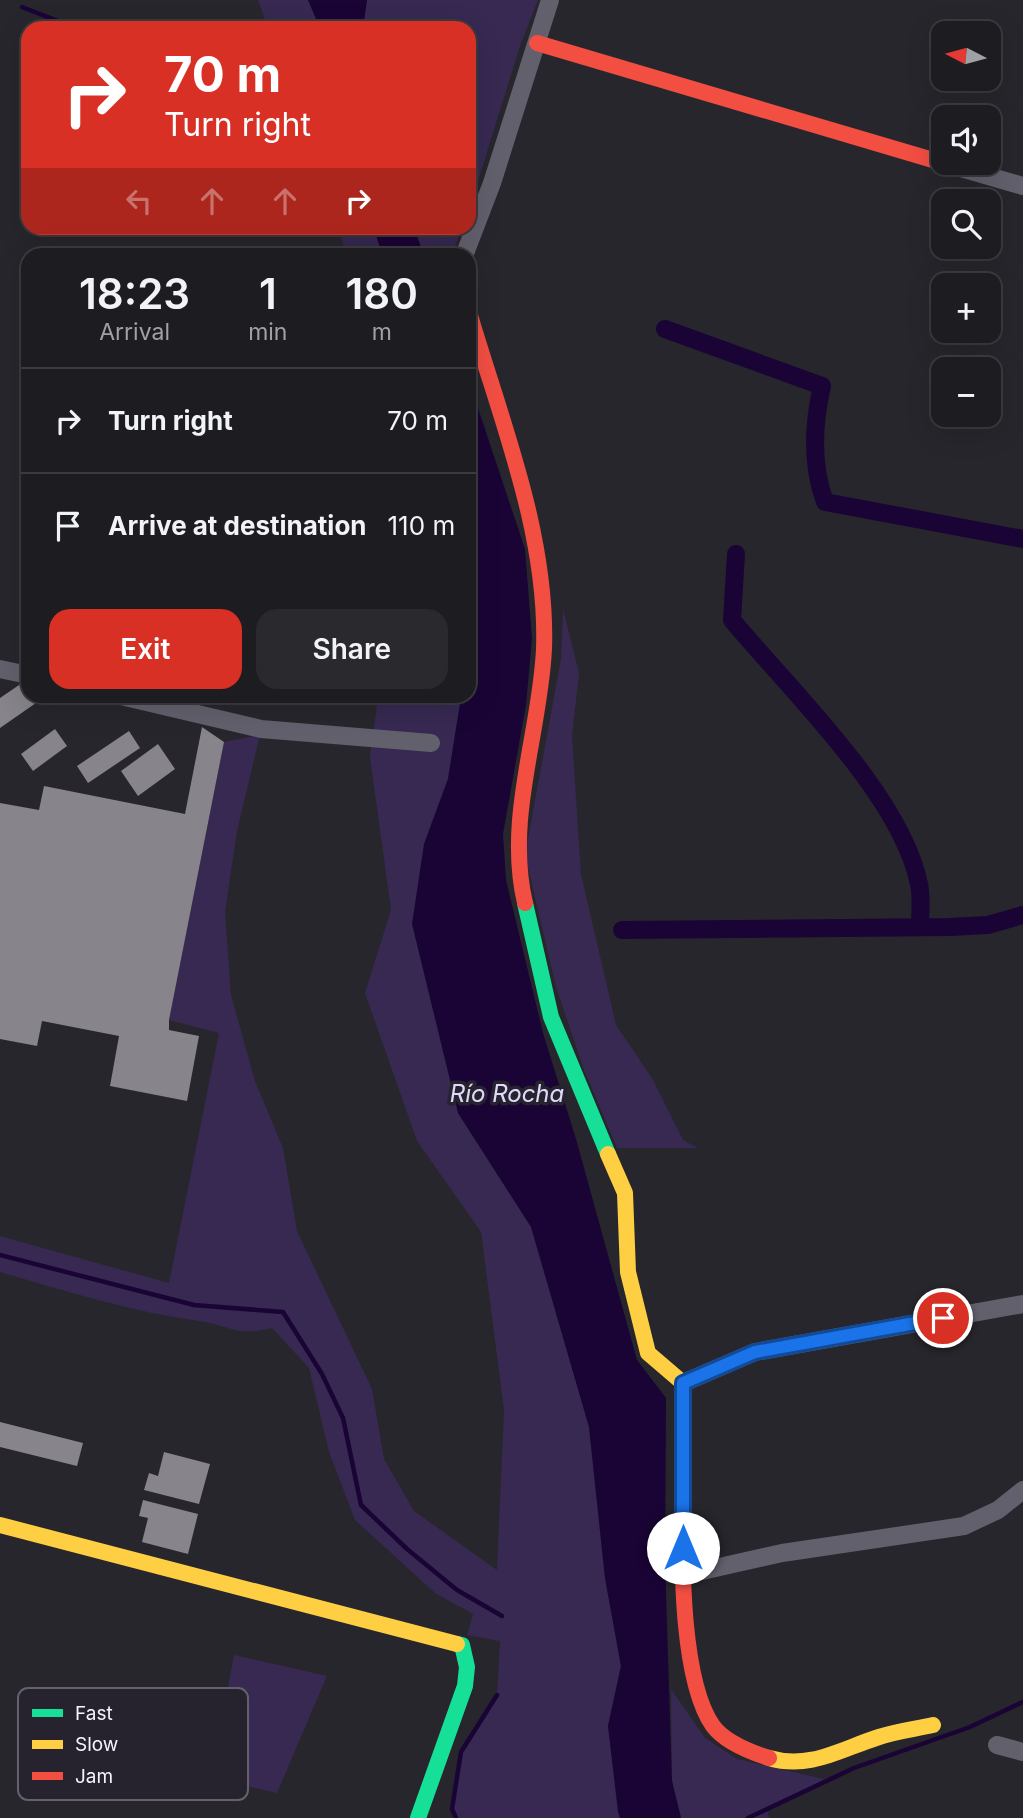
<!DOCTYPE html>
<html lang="en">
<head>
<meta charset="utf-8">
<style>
	:root { --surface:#1d1c21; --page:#2a292e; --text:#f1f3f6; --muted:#a0a1a5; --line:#3b3a3f; --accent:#d93025 }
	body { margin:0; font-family:Inter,sans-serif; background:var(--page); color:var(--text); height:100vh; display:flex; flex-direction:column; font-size:26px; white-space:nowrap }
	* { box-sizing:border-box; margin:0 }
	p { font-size:23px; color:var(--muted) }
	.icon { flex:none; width:38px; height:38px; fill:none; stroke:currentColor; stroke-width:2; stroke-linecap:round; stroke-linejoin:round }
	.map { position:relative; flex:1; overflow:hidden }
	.side { position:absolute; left:21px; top:248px; width:455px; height:455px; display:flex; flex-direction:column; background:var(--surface); border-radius:21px; box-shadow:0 7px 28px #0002,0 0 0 2px var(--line) }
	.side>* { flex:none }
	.guide { position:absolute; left:21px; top:21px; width:455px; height:214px; border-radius:21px; box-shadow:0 7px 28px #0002,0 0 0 2px var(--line); background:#d93025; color:#fff; overflow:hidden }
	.needle { width:46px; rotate:276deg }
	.controls { position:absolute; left:931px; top:21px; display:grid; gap:14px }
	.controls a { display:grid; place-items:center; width:70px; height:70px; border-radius:14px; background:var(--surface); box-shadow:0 7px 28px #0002,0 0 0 2px var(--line); font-size:35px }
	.pin { position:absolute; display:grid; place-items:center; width:60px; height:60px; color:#fff; margin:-30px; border:4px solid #fff; border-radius:50%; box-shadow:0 2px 7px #0007 }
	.me { position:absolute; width:77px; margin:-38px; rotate:0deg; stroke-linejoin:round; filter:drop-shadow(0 0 5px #0008) }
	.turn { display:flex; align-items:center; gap:24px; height:147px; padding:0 28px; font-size:32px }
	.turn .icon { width:91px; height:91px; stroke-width:2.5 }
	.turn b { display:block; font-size:49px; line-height:60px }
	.lanes { display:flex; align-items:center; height:66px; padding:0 28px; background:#0003; justify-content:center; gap:35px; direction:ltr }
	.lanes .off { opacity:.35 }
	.eta { display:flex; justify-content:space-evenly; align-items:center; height:119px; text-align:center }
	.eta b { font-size:42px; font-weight:600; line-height:49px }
	.action { display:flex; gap:14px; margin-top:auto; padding:14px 28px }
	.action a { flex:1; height:80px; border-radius:21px; background:var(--accent); color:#fff; font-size:28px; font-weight:600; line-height:80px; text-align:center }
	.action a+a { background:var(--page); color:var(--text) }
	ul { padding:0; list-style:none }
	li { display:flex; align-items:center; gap:21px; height:105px; padding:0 28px; border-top:2px solid var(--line) }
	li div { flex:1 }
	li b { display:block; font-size:26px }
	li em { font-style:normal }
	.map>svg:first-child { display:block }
	.green { fill:#372952 }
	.water { fill:#1a0436 }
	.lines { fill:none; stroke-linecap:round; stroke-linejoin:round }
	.stream { stroke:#1a0436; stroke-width:4.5 }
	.canal { stroke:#1a0436; stroke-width:18 }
	.building { fill:#87858b }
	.street { stroke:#63606d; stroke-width:18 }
	.fast { stroke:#16e098; stroke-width:16 }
	.slow { stroke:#ffcf43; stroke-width:16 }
	.jam { stroke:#f24e42; stroke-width:16 }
	.route-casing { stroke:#114b97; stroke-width:18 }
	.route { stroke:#1a73e8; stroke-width:12 }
	.labels { text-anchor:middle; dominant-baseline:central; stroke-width:7; stroke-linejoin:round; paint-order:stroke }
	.water-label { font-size:24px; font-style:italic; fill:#e1d7fc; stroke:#26232f }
	.key { fill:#26232f; stroke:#64616c; stroke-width:2 }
	.key-label { font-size:19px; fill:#f5f3fb }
</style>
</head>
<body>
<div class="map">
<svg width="1023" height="1818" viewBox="0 0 1023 1818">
	<rect width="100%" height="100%" fill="#27262c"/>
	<path class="green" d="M258,0H308L320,28H268Z
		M367,0H538L520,46L469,210V28H363Z
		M340,228H374L382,255H345Z
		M414,228H462L451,256L424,255Z
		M563,609L579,673L572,737L581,874L616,1025L652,1078L683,1140L698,1148H617L584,1070L556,987L525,855L561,659Z
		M378,697H461L448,779L424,844L458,1113L531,1227L589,1427L605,1578L621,1666L608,1726L620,1818H456L452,1809L461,1752L497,1695L500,1641L467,1635L473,1614L435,1593L355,1520L329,1452L309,1368L272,1328C236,1337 232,1326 199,1321C131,1312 66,1291 0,1272V1236L169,1283L219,1033L169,1020L224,742L260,735L237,831L225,912L231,995L255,1081L283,1148L297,1231L372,1389L384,1459L414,1511L497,1570L504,1410L481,1232L417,1141L365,993L391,910L370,757Z
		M234,1655L327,1676L277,1793L211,1778Z
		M671,1689L705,1738L737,1759L828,1780L767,1809L769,1818H681L672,1781Z"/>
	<path class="water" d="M308,0H367L363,28H320Z
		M374,228H414L424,255H382Z
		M469,381L525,549L532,639L526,705L503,834L506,880L543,1033L576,1139L637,1360L666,1398L665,1562L672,1781L681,1818H620L618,1812L608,1726L621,1666L605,1578L589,1427L531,1227L458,1113L412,924L424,844L448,779L461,697L469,696Z"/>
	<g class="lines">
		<path class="stream" d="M22,7L76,28
			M0,1255L194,1305L283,1312L322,1374L343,1418L361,1505L407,1549L457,1590L502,1616
			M456,1818L452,1809L461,1752L497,1695
			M748,1818L854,1768L970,1727L1023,1702"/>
		<path class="canal" d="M665,329L822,386C813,425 811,464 825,502L1023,539
			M736,554L732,620C790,690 901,795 919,884C922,897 920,913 920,927
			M622,930L950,927L988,925L1023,915"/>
	</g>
	<path class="building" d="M22,683L28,684V696H46L0,728V698Z
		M202,727L224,742L169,1020V1030L199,1036L187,1101L110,1086L119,1036L42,1021L37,1046L0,1039V803L39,810L44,786L185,814Z
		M55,729L67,746L33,771L21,754Z
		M129,731L140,748L88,783L77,766Z
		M158,744L175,769L138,796L121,771Z
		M0,1422L83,1443L77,1466L0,1447Z
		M164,1452L210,1464L199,1504L144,1490L149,1473L158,1476Z
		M143,1500L198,1514L188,1554L142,1542L148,1518L139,1516Z"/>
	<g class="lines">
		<path class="street" d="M944,163L1023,186
			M464,256L492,183L550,0
			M0,669L28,675
			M121,696L261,729L431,743
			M683,1383L755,1352L1023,1304
			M684,1575L782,1553L964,1526L998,1510L1023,1490
			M997,1745L1023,1752"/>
		<path class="fast" d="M525,903L551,1017L608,1154
			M418,1818L465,1686L467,1667L462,1645L457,1644"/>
		<path class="slow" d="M608,1154L625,1193L628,1272L648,1353L683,1383L682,1497
			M0,1525L457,1644
			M769,1758C810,1770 841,1749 879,1737C897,1731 915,1729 933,1725"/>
		<path class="jam" d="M537,43L943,163
			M469,312C501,421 548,534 544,649C540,734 505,818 525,903
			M682,1497C682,1555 680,1679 713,1726C725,1742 750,1752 769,1758"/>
	</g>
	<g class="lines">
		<g class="route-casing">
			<path id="route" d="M683,1548V1383L755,1352L943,1318"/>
		</g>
		<use href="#route" class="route"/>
	</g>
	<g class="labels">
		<g class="water-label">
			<text x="507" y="1093">Río Rocha</text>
		</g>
	</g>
	<rect x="18" y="1688" width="230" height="112" rx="10" class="key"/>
	<rect x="32" y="1709" width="31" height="8" fill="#16e098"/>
	<rect x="32" y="1740" width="31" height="9" fill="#ffcf43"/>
	<rect x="32" y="1772" width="31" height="8" fill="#f24e42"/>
	<g class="key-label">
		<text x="75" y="1720">Fast</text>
		<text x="75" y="1751">Slow</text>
		<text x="75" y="1783">Jam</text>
	</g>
</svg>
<div class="controls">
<a><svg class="needle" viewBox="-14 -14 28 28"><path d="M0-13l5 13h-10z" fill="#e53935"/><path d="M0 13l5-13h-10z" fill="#a0a1a5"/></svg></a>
<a><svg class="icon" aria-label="sound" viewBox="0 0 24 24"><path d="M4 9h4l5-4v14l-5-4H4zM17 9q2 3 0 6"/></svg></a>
<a><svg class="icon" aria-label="search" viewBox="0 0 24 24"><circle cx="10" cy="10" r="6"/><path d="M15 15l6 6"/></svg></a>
<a>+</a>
<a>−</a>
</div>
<div class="pin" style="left:943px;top:1318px;background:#d93025"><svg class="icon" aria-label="arrive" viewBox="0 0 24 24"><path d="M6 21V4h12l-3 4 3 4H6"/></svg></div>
<svg class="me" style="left:683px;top:1548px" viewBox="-20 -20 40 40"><circle r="19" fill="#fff"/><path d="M0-13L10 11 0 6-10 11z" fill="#1a73e8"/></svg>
<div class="guide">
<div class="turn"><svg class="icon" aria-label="right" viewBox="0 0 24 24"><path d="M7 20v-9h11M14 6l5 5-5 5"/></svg><div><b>70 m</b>Turn right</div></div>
<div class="lanes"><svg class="icon off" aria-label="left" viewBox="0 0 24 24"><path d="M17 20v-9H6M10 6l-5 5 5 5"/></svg><svg class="icon off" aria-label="ahead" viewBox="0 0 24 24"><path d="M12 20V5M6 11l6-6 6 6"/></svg><svg class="icon off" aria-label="ahead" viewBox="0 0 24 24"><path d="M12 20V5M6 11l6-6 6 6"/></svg><svg class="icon" aria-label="right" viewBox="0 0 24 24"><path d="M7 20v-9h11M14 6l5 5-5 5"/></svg></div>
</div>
<section class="side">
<div class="eta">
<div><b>18:23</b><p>Arrival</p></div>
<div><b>1</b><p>min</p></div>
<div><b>180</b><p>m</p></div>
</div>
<ul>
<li><svg class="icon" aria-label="right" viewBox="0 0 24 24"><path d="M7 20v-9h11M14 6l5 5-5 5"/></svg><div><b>Turn right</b></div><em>70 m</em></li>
<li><svg class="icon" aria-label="arrive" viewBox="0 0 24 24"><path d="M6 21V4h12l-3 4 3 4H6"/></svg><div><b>Arrive at destination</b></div><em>110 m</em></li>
</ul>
<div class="action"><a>Exit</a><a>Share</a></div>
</section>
</div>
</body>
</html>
